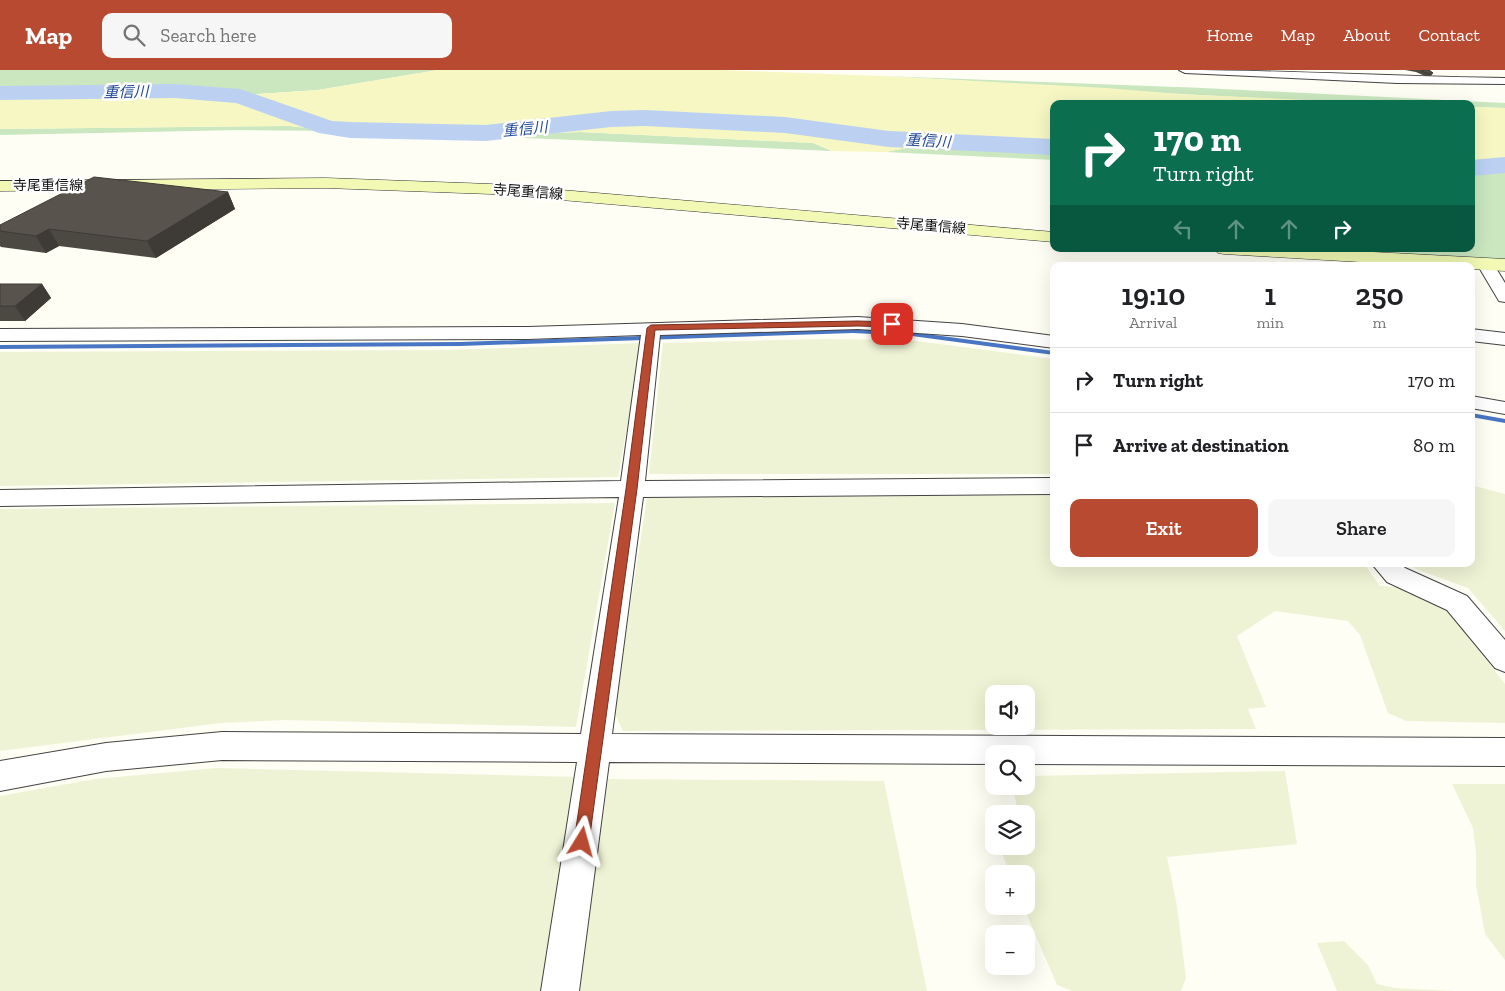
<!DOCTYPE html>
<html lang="en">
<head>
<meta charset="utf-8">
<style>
	:root { --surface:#fff; --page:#f6f6f6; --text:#202124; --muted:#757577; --line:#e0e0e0; --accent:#b74a31 }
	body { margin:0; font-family:"Zilla Slab","Noto Sans JP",serif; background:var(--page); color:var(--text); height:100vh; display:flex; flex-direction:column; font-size:19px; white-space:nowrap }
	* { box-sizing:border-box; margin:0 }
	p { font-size:16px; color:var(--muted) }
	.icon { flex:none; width:28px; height:28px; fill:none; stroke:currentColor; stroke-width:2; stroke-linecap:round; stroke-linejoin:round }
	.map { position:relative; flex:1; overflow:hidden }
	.sheet { position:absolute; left:1050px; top:192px; width:425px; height:305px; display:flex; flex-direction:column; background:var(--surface); border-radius:10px; box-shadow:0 5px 20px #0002 }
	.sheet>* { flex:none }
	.hud { position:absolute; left:1050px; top:30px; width:425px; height:152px; border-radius:10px; box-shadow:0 5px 20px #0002; background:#0b6e4f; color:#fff; overflow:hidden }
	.controls { position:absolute; left:985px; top:615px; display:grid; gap:10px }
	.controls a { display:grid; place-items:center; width:50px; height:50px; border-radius:10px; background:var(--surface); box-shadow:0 5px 20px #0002; font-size:25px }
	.pin { position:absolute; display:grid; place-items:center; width:42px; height:42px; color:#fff; margin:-21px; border-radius:10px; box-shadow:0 2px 8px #0006 }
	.me { position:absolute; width:55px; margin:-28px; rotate:8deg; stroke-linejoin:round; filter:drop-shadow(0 0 4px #0008) }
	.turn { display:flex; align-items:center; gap:18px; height:105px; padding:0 20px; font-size:22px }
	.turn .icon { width:65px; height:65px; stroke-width:2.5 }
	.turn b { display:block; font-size:35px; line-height:42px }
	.lanes { display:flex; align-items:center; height:48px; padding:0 20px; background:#0003; justify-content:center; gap:25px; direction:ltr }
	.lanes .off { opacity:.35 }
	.eta { display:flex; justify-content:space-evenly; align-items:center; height:85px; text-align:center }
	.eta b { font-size:30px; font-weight:600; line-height:35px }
	.button { display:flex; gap:10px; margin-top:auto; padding:10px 20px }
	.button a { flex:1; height:58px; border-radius:10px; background:var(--accent); color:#fff; font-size:20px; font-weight:600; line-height:58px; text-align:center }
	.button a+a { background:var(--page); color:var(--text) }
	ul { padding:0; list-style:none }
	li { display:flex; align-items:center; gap:15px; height:65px; padding:0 20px; border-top:1px solid var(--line) }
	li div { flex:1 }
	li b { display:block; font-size:19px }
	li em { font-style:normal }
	header { display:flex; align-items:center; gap:30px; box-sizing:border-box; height:70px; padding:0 25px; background:var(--accent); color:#fff }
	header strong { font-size:24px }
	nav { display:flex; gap:28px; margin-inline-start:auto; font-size:18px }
	.search { width:350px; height:45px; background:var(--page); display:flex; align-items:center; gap:12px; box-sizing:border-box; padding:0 18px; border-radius:10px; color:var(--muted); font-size:19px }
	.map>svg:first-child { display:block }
	.farmland { fill:#eff3d5; fill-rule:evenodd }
	.green { fill:#cae7bf }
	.sand { fill:#f6f7c3 }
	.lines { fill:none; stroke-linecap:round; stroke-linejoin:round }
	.stream { fill:#4875c4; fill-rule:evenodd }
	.river { fill:#bcd1f2; fill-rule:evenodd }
	.minor-casing { stroke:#434343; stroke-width:2 }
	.secondary-casing { stroke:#323232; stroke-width:1 }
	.minor { fill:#fff; fill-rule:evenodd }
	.secondary { fill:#f1f9b4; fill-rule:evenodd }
	.wall { fill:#4c4842 }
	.shaded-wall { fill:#3e3b36 }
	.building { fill:#58544d; stroke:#3e3b36 }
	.route { fill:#b74a31; stroke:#773020 }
	.labels { text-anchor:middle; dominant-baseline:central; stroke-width:5; stroke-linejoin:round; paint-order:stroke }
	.far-street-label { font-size:14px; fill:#101010; stroke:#fff }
	.far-water-label { font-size:15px; font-style:italic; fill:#21499a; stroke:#fff }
</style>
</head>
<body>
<header>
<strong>Map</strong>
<div class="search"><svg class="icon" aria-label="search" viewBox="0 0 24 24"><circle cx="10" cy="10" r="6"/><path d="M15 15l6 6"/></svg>Search here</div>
<nav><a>Home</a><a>Map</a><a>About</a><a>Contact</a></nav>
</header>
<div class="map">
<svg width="1505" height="921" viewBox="0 0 1505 921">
	<rect width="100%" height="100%" fill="#fefef4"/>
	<path class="farmland" d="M819,269L909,270L1054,289V404H649L663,273Z
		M642,273L618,407L0,416V282L451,280Z
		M1471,415L1505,424V561L1468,518L1416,499L1410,494H1471Z
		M1054,425V494H1366L1367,498L1380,516L1400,517L1433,531L1450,543L1505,614V653L1406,651L1388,643L1360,565L1348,551L1275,541L1237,566L1266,637L1248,639L1256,659L623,661L614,642L647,428ZM994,624H1026V656H994Z
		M615,433L576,657L285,650L221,653L0,681V439Z
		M217,698L578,707L542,921H0V726L95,709Z
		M1285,701L1297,774L1167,787L1177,836L1186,908L1181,921H1072L1057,915L1023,836H1026V804H1010L1000,778L1026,776V744H1019L1012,716H1026V706Z
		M608,709L884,711L927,921H577Z
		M1452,714H1505V890L1485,864L1476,815V782L1473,758Z
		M1344,871L1368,895L1377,914L1395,918L1453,921H1505H1337L1317,873Z"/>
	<path class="green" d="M0,0H438L318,20L243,25L189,19L0,21Z
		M881,6L1203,18L1505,33V38L1471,37V34C1274,34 1078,16 881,6Z
		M289,56L336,61L240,60L0,65V59Z
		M580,62L813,73L832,81L478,66Z
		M912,77L1054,82V90L885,82Z
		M1471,101L1505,102V191L1331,179H1471Z"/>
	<path class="sand" d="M438,0H719L881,6L1107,18L1177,24L1398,34H1054V83L912,77L885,82L832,81L813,73L580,62L478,66L336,61L289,56L0,59V21L189,19L243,25L318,20Z
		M1471,37L1505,38V102L1471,101Z"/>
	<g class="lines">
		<path class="stream" d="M853,259L912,262L1054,281V285L912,266L853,263L460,276L0,279V275L460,272Z
			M1471,343L1505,349V353L1471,347Z"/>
		<path class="river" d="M175,14L240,19L332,51L350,52L486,55L611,41L645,40L785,47L889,61L1054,69V85L889,77L785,63L645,56L611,57L486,71L350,68L319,63L236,33L175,28L0,30V16Z
			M1505,87V103L1471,106V90Z"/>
		<g class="minor-casing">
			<path id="minor" d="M1179,0C1288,0 1396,7 1505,8V14L1397,13L1185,3Z
				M1485,189L1491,190L1505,213V232L1499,231L1477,194L1479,190Z
				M858,247L962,254L1054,266V278L962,266L858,259L660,265L645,411L1054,408V424L643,427L612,664L1505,668V696L1026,694V684H994V694L609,692L579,921H541L577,692L222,690L106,701L0,721V691L106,673L222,662L581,664L619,427L0,436V420L621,411L641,265L528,269L0,271V259L528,257Z
				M1471,259L1505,263V275L1471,271Z
				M1471,326L1505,332V344L1471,338Z
				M1372,494H1401L1405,498L1467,526L1505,570V602L1495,598L1447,540L1387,512Z"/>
		</g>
		<g class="secondary-casing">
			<path id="secondary" d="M326,108L491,114L1054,162V172L491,124L326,118L0,121V111Z
				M1215,179H1316L1505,189V201L1471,199V196H1429L1224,184L1218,183Z"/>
		</g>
		<use href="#minor" class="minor"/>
		<use href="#secondary" class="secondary"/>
	</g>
	<path class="wall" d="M1405,0H1429L1433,3L1431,6H1425L1416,2Z
		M228,122L235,139L156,188L59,176L46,183L1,177L0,176V155Z
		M0,214H42L51,228L25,251H0Z"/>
	<path class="shaded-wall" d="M228,122L235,139L156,188L147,171Z
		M49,159L59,176L46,183L36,166Z
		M42,214L51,228L25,251L15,236Z"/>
	<path class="building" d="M1421,0H1429L1433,3H1426Z
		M94,107L228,122L147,171L49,159L36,166L0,161V155Z
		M0,214H42L15,236H0Z"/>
	<path class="route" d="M858,251L892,252L896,254L892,257L858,256L655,260L637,419L589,772L587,777L582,779L576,777L574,772L626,419L647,258L651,255Z"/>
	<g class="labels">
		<g class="far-street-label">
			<text x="48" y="115">寺尾重信線</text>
			<text transform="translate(528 122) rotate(4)">寺尾重信線</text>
			<text transform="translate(931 156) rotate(5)">寺尾重信線</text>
		</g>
		<g class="far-water-label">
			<text transform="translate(126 22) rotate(-1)">重信川</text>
			<text transform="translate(525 59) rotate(-5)">重信川</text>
			<text transform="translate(928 71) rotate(3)">重信川</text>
		</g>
	</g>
</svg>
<div class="controls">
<a><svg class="icon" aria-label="sound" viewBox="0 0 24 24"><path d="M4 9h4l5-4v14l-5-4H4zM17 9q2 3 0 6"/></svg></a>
<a><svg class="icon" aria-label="search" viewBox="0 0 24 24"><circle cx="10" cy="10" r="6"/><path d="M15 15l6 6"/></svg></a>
<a><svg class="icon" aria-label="layers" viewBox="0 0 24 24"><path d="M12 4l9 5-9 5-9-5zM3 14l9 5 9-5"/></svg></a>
<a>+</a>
<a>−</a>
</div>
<div class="pin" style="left:892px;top:254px;background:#d93025"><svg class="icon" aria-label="arrive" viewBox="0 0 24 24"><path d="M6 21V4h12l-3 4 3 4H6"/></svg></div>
<svg class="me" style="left:582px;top:772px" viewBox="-20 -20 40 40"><path d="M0-17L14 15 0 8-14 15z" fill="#b74a31" stroke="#fff" stroke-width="4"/></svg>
<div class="hud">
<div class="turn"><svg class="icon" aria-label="right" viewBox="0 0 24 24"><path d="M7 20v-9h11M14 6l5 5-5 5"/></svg><div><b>170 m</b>Turn right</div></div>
<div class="lanes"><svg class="icon off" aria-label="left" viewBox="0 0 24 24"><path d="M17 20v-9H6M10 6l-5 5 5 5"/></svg><svg class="icon off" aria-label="ahead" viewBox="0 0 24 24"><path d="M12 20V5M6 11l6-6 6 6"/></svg><svg class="icon off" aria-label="ahead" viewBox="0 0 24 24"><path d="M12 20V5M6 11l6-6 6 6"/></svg><svg class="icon" aria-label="right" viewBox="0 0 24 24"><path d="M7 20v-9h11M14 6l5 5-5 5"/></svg></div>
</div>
<section class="sheet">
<div class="eta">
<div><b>19:10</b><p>Arrival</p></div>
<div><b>1</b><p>min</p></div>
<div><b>250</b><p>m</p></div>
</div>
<ul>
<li><svg class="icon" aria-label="right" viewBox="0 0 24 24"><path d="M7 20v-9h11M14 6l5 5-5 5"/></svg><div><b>Turn right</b></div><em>170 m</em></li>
<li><svg class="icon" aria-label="arrive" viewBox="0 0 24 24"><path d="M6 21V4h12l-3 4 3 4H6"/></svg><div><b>Arrive at destination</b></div><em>80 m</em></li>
</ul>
<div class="button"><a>Exit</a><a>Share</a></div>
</section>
</div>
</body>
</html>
